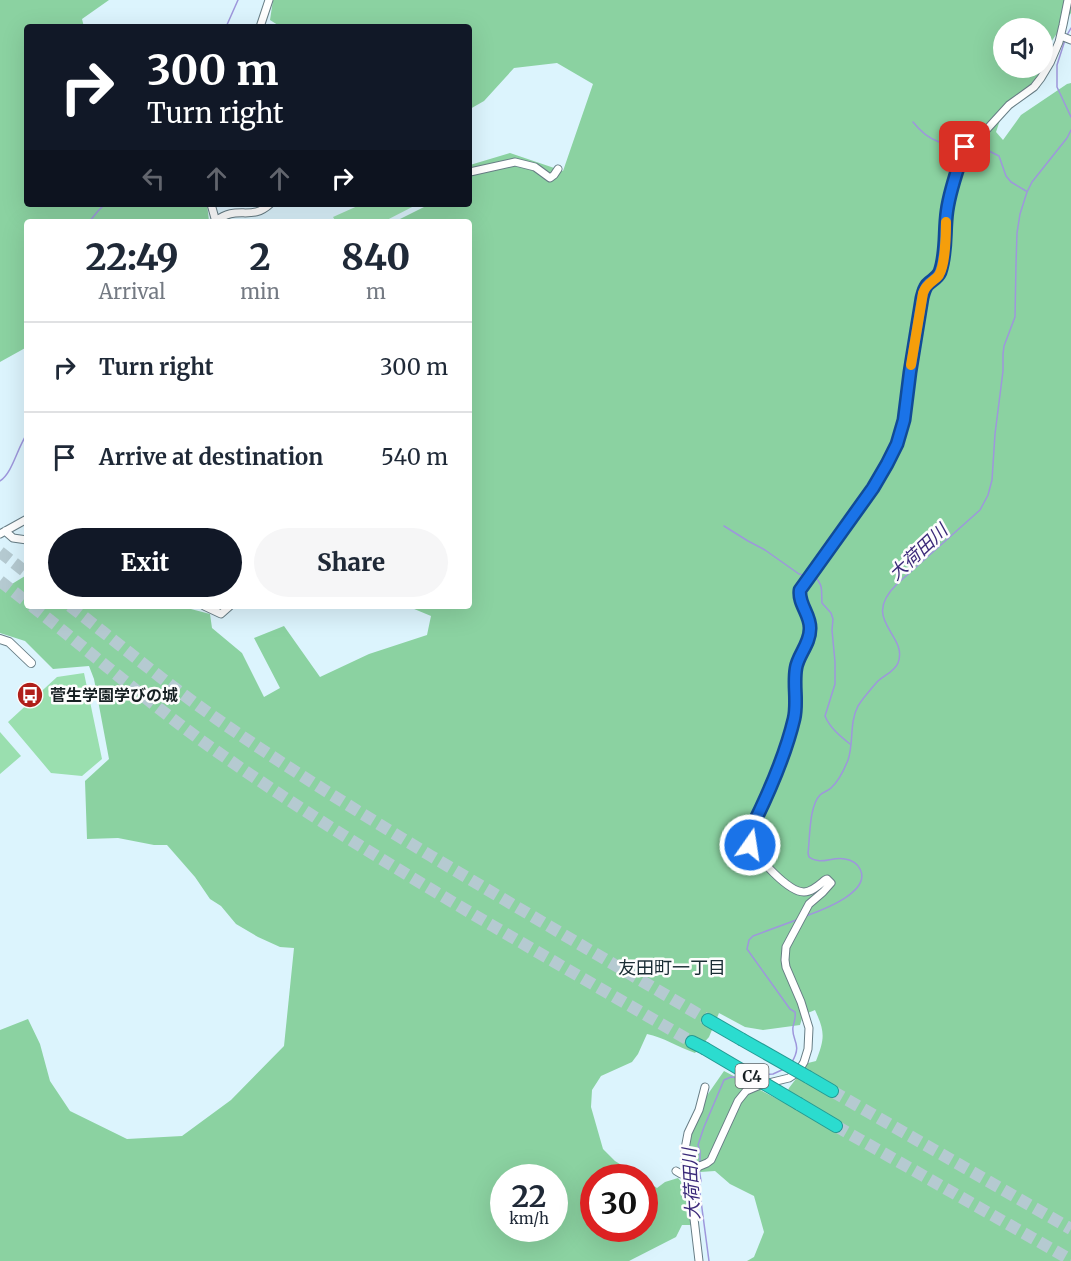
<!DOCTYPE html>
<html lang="en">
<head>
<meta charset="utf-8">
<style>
	:root { --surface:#fff; --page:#f6f6f7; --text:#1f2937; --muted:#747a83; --line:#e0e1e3; --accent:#111827 }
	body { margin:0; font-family:Merriweather,"Noto Sans JP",serif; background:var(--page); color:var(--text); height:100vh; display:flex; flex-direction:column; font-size:22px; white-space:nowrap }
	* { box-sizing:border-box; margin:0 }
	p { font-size:20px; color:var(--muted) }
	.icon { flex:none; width:33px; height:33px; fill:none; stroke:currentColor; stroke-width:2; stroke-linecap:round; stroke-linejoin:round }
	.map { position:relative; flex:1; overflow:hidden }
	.panel { position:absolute; left:24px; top:219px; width:448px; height:390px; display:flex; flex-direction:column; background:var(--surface); border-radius:6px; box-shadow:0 6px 24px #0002 }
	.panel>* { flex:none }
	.hud { position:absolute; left:24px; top:24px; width:448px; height:183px; border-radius:6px; box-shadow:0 6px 24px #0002; background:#111827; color:#fff; overflow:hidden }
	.controls { position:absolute; left:993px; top:18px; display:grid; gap:12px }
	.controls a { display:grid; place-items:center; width:60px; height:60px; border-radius:50%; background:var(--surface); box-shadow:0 6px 24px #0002; font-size:30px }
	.speed { position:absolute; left:490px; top:1164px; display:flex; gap:12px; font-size:30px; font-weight:700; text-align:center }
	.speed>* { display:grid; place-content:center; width:78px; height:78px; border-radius:50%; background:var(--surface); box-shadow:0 6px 24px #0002; line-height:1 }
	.speed small { font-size:15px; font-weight:400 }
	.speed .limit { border:9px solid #d22; background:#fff; color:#111 }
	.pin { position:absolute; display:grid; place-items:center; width:51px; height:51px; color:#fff; margin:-26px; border-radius:12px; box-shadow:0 3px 9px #0006 }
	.me { position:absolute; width:66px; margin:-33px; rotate:13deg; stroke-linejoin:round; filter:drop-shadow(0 0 4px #0008) }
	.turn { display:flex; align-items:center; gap:21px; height:126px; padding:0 24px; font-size:27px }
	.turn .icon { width:78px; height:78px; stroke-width:2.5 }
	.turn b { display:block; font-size:42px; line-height:51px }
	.lanes { display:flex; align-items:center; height:57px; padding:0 24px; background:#0003; justify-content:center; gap:30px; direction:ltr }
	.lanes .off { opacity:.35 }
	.eta { display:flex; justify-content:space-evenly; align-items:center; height:102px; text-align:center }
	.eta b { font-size:36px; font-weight:800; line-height:42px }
	.button { display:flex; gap:12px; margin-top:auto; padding:12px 24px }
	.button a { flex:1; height:69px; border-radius:36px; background:var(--accent); color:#fff; font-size:24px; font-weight:800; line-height:69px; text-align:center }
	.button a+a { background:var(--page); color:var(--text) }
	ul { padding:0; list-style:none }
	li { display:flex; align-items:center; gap:18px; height:90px; padding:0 24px; border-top:2px solid var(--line) }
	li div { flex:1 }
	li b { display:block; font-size:22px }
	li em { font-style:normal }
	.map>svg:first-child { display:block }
	.green { fill:#9adfaf }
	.forest { fill:#8bd2a1; fill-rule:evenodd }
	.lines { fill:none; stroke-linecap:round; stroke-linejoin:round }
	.stream { stroke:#9e97dc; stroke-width:1.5 }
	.motorway-tunnel { stroke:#b5cad1; stroke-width:12; stroke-dasharray:12 6; stroke-linecap:butt }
	.minor-casing { stroke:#677d85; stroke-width:9 }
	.tertiary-casing { stroke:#677d85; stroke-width:10 }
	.motorway-casing { stroke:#249a93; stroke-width:14 }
	.minor { stroke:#fff; stroke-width:7 }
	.tertiary { stroke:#fff; stroke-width:8 }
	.motorway { stroke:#2bdccf; stroke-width:12 }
	.motorway-bridge-casing { stroke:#249a93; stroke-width:14; stroke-linecap:butt }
	.motorway-bridge { stroke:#2bdccf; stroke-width:12 }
	.route-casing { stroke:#114b97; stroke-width:15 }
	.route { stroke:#1a73e8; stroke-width:10 }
	.slow { stroke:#f59e0b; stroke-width:10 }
	.labels { text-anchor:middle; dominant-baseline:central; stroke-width:5; stroke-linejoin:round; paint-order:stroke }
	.shield { fill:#fdfdfd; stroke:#5c6264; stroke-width:1.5 }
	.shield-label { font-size:15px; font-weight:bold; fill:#172023 }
	.poi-label { font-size:16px; font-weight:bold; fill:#172023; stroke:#fdfdfd; text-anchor:start }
	.water-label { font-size:18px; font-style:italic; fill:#3a2979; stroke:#fdfdfd }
	.neighbourhood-label { font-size:18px; fill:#1a2d34; stroke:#fdfdfd }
</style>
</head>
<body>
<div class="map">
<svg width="1071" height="1261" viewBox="0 0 1071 1261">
	<rect width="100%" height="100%" fill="#dcf4fd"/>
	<path class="green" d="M362,204H418L383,222H336L333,217Z
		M84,673L102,759L82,776L51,773L8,722L57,677Z
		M0,732L21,756L0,774Z"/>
	<path class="forest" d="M0,0H109L82,19L84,27H27V204H207L209,221L27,222V347L0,362Z
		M273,0H1071V13L1051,42L1043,46L1042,28H1004V68H1040L1041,69L1040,87L1003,111L996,132L1003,140L1021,115L1067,84L1071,83V1261H747L754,1257L764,1232L754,1196L730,1184L715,1171L700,1172L687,1157L688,1139L701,1104L724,1071L783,1102L789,1088L808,1063L816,1061C825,1038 825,1032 815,1010L803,1015L800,1025L763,1030L745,1027L719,1013L709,1037L695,1053C678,1047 663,1037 647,1034L638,1054L632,1062L601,1076L592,1090L591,1107L603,1149L615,1161L641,1177L594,1178V1228H645V1180L657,1188L665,1182L678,1178L691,1193L699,1232L690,1225H682L676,1237L629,1261H0V1030L28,1019L40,1044L50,1081L70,1111L127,1139L182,1136L231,1100L284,1046L294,948L280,947L258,937L236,924L221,906L210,899L195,877L167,845H154L118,838L87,839L85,781L109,759L94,679L89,666L53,669L25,641L0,633V586L7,587L25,576L27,577V606H124L137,609L187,608L210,614L212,628L242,653L264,697L280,688L254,638L284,626L320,677L369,654L427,635L431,616L407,606H470V222H394L430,204H470V165L510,153L563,171L593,84L557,63L514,68L484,101L470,109V27H281L270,20ZM504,1178H555V1228H504Z"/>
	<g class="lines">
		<path class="stream" d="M226,27L238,0
			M1067,35L1071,28
			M1065,40L1057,65V87L1071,117
			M1029,68L1035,69L1039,68
			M913,122C920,131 928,138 939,142C948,146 953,147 961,153
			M966,154L987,150L999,156L1006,176L1011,182L1026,191
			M89,222L98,211L105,204
			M0,481C13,472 17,448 27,434
			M724,526L748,541L765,550L799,574L803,575L808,574
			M814,576C824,585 821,591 822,603L831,613L833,619L832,630L835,662V684L825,716C830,728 840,736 850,744
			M806,916C822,910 872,892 860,869C857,863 851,860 845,859C832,856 821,866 809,857L808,853C810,838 809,806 820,795C823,792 828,791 831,788C839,781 844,770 848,760C854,743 849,723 858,706C863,698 871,689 878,681C885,675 895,671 898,663C909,634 859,621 897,584L980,510L988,495L992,480L995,434L1003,371V354L1004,346L1015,317L1016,264L1017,233L1020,214L1027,192L1032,182L1067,138L1071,130
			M792,1062C803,1043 791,1041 793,1027C794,1021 796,1019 795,1012L790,1009L747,949L749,940L753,936L799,919
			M760,1075L773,1074L784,1069
			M700,1163V1151L698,1145L704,1127L724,1080L731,1077L744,1078
			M699,1168L701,1181L699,1186L709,1261"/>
		<path class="motorway-tunnel" d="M0,552L27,573
			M0,581L27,602
			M32,606C89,651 143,698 202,741C358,852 527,945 692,1042
			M70,606C119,644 167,684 217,719C287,768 359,812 431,856C523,911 615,965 708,1020
			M832,1091L1071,1229
			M836,1126L1071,1260"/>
		<g class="minor-casing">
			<path id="minor" d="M260,27L269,0
				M1061,36L1071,40
				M470,172L515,162L535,167L550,178L554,175L558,169
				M211,204L216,222
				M216,221C237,204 251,222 270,204
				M5,531L13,538L27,540
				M0,534L27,519
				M204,606L221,614L230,606
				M676,1171L681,1174L707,1163L711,1160L738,1101L746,1091L760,1085L789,1078L798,1072L804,1062L808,1049L809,1028L801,1002L786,967L785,960L786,947L809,904L823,892L831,883L827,879L825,880C819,885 812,892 804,892C788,892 758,858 751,845C748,841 749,836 750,831L775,777L794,719L796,668L808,639L811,629L799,592L873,488L887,464L897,444L905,420L910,372L922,298L927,285L938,277L940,271L944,255L947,211L954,181L965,147L970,140L982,134L988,128L1009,105L1034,87L1041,78L1050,63L1059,42L1063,25L1068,0
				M699,1261L693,1210L686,1178L685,1149L688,1133L699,1110L705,1087"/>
		</g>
		<g class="tertiary-casing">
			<path id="tertiary" d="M0,639L9,642L31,663"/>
		</g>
		<g class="motorway-casing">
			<path id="motorway" d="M708,1020L741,1039
				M692,1042L704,1048
				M808,1077L832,1091
				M799,1104L836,1126"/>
		</g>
		<use href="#minor" class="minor"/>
		<use href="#tertiary" class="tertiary"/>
		<use href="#motorway" class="motorway"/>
		<g class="motorway-bridge-casing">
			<path id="motorway-bridge" d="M741,1039L808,1077
				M704,1048L799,1104"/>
		</g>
		<use href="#motorway-bridge" class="motorway-bridge"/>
	</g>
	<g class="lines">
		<g class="route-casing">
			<path id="route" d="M750,845L749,836L750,831C767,797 785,757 794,719C798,702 793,685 796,668C798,655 810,644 810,629C811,615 798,604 800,590L873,488L887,464L897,444L904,420L910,372L922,298C923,294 924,289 927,285C931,280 937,279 940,272C947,252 944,231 947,211C950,189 958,168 965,147"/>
		</g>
		<use href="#route" class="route"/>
		<path class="slow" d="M911,365L923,293C927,282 934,282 939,275C945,265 946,235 946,222"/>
	</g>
	<defs>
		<g id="bus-disc" transform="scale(1.35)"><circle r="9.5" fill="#b01f1a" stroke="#fdfdfd"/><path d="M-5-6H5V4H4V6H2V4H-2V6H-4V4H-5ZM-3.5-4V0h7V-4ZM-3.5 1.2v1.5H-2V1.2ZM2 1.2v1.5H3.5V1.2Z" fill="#fff"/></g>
	</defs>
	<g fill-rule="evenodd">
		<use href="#bus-disc" x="30" y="695"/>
	</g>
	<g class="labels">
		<rect class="shield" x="735.5" y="1064" width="33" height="24" rx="4.5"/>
		<g class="shield-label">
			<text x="752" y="1076">C4</text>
		</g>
		<g class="poi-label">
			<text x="50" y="695">菅生学園学びの城</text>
		</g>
		<g class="water-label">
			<text transform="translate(918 552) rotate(-43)">大荷田川</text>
			<text transform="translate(691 1184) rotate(-93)">大荷田川</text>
		</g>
		<g class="neighbourhood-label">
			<text x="672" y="967">友田町一丁目</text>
		</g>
	</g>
</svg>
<div class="controls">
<a><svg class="icon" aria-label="sound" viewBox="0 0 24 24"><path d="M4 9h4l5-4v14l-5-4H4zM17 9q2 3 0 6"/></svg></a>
</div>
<div class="speed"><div>22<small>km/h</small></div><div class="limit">30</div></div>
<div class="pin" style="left:965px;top:147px;background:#d93025"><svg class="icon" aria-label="arrive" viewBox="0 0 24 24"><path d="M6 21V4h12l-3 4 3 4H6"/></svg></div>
<svg class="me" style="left:750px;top:845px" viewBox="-20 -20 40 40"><circle r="17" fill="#1a73e8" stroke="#fff" stroke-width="3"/><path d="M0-11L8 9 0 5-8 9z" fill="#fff"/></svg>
<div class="hud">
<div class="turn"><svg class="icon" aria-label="right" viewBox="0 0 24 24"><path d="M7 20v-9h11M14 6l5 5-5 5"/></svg><div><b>300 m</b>Turn right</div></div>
<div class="lanes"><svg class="icon off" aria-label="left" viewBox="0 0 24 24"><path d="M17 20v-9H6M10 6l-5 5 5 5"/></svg><svg class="icon off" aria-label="ahead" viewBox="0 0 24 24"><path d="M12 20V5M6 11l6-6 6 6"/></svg><svg class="icon off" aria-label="ahead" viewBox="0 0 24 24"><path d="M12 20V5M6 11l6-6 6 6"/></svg><svg class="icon" aria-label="right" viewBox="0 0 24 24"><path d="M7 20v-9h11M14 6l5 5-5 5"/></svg></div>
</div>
<section class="panel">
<div class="eta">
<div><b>22:49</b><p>Arrival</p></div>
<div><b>2</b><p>min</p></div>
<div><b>840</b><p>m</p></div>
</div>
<ul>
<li><svg class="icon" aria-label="right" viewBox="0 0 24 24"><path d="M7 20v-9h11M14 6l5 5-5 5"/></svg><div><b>Turn right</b></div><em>300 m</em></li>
<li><svg class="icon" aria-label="arrive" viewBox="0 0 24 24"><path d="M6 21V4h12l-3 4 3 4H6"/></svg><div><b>Arrive at destination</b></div><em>540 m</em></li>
</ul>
<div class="button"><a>Exit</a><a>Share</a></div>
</section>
</div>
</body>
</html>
